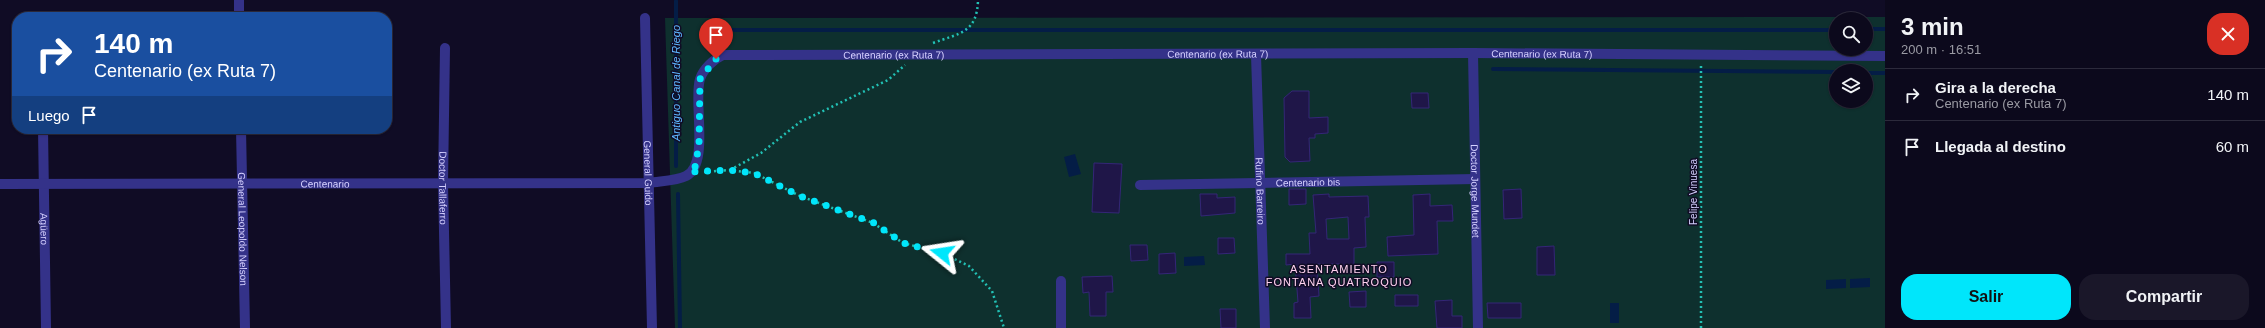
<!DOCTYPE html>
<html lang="es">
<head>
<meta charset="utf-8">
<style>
	:root { --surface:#0c091c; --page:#1a1729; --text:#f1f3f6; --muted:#9a9aa3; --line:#2c2a3b; --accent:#00e6fb }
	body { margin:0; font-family:Helvetica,sans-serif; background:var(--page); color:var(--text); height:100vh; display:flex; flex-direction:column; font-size:15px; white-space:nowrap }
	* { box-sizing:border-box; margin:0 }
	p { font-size:13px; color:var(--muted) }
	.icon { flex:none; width:22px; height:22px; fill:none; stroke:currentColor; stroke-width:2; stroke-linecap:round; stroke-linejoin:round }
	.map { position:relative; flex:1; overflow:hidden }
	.panel { display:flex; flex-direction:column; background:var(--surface); width:380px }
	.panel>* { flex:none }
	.banner { position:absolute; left:12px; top:12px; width:380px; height:122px; border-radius:16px; box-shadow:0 1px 3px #0004,0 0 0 1px var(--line); background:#1a4fa0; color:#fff; overflow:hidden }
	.tools { position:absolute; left:1829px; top:12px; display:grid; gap:8px }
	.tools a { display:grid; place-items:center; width:44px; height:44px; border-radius:50%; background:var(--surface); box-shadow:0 1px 3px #0004,0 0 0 1px var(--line); font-size:20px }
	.pin { position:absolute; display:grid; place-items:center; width:34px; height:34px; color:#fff; margin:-41px -17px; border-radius:50% 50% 50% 0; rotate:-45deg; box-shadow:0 0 4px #0007 }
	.pin .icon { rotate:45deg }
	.me { position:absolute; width:44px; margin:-22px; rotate:285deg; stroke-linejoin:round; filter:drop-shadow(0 0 3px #0008) }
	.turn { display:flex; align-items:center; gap:14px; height:84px; padding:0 16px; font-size:18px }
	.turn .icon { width:52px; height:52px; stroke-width:2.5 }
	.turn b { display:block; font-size:28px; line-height:34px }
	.then { display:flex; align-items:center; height:38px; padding:0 16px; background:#0003; gap:8px; font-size:15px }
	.round { display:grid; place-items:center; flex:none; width:42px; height:42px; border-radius:16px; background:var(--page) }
	.overview { display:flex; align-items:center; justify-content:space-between; height:68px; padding:0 16px }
	h1 { font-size:24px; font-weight:600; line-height:30px }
	.cta { display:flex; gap:8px; margin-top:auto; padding:8px 16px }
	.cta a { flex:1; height:46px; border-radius:16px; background:var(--accent); color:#111; font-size:16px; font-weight:600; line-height:46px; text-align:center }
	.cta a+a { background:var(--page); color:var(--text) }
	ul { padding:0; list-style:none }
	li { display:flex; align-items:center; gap:12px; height:52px; padding:0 16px; border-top:1px solid var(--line) }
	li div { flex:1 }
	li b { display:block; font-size:15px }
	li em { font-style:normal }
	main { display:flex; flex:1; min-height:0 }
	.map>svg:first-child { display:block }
	.green { fill:#0e302e; fill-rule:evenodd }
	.water { fill:#041d46 }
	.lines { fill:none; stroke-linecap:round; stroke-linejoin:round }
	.stream { stroke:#041d46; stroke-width:4 }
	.building { fill:#1f1648; stroke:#342677; fill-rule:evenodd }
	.path { stroke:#22c1b5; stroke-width:2.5; stroke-dasharray:2 3; stroke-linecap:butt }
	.street { stroke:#343289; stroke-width:10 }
	.route { stroke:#00e6fb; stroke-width:7; stroke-dasharray:0 12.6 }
	.labels { text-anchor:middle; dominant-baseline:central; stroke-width:3; stroke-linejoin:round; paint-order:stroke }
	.street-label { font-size:10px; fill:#d5d0ff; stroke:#100c25 }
	.water-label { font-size:11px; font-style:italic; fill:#5eb7ff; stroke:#100c25 }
	.neighbourhood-label { font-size:11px; letter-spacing:1px; fill:#ffd2ef; stroke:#100c25 }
</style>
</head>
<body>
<main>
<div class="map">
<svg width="1885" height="328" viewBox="0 0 1885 328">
	<rect width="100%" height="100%" fill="#100c25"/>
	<path class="green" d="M1885,17V328H675L665,18ZM1836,19H1866V49H1836ZM1836,71H1866V101H1836Z"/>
	<path class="water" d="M1075,154L1081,174L1069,177L1064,157Z
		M1204,256L1205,265L1184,266V257Z
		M1870,278V287L1850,288V279Z
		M1846,279V288L1826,289V280Z
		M1610,303H1619V323H1610Z"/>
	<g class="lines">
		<path class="stream" d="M676,1V166
			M1866,29H1885
			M709,30H1836
			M1493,69L1836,72
			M1866,73H1885
			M678,194L680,328"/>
	</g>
	<path class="building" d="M1292,91H1309V118L1328,117V133L1315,134V138H1309L1310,161L1290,162L1285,157L1284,98Z
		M1411,93H1428L1429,108H1412Z
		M1094,163L1122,164L1119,213L1092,212Z
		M1289,189H1306V204L1289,205Z
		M1521,189L1522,218L1504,219L1503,190Z
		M1200,194H1217V198L1235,197V213L1201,216Z
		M1329,194V197L1368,196L1369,217H1365L1366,247L1354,248V273H1340V264H1317L1319,296L1310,297L1311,318H1294V303L1298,302L1295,264L1286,265V254H1310L1309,233H1316L1313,195ZM1348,217L1349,239H1327L1326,219Z
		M1430,194V206L1452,205L1453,221H1437L1438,254L1388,256L1387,237L1414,235L1413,195Z
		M1218,238H1234L1235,253L1218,254Z
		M1130,245H1147L1148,260L1131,261Z
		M1554,246L1555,275H1537V247Z
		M1175,253L1176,273L1159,274V254Z
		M1377,262H1394V277H1377Z
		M1112,276L1113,292H1106V316H1090L1089,292L1083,293L1082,277Z
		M1366,291V307H1350L1349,292Z
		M1395,295H1418V306H1395Z
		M1452,300V316H1462V328H1437L1435,301Z
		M1487,303H1521V318H1488Z
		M1220,309H1236V328H1221Z"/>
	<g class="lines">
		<path class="path" d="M933,43C960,33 977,33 978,0
			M730,170L761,153L800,122L888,80L905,65
			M704,172L729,170L754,173L800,196L873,223L903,243L942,253L969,266L992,291L1004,328
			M1701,328V66"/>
		<g class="street">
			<path d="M239,0V17"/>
			<path id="s1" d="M645,18L652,328"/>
			<path id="s2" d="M445,48L443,183L446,328"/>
			<path id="s3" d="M1473,53L1478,328"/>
			<path id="s4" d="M1256,55L1265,328"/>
			<path id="s5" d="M43,129L46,328"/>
			<path id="s6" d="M241,129L245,328"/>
			<path id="s7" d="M0,184L649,183C660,181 676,181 686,176C710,164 693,101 700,79C703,69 714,59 723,55L1473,53L1885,56"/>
			<path id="s8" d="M1140,185L1475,179"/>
			<path d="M1061,281V328"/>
		</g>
	</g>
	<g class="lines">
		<path class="route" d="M716,59L700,79L699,145L695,167L690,172L729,170L754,173L800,196L874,223L903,243L942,253"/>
	</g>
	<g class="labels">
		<g class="street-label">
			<text stroke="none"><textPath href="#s7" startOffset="1641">Centenario (ex Ruta 7)</textPath></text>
			<text stroke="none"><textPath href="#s7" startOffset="993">Centenario (ex Ruta 7)</textPath></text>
			<text stroke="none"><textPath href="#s7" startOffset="1317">Centenario (ex Ruta 7)</textPath></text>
			<text stroke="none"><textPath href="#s1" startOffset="155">General Guido</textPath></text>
			<text stroke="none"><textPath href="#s8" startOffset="168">Centenario bis</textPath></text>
			<text stroke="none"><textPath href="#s7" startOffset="325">Centenario</textPath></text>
			<text stroke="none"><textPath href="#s2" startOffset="140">Doctor Tallaferro</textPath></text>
			<text stroke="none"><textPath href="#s4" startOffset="136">Rufino Barreiro</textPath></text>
			<text stroke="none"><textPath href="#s3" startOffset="138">Doctor Jorge Mundet</textPath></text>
			<text transform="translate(1693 192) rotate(-90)">Felipe Vinuesa</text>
			<text stroke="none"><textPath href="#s5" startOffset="100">Agüero</textPath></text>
			<text stroke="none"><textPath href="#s6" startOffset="100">General Leopoldo Nelson</textPath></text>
		</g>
		<g class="water-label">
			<text transform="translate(676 83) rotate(-90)">Antiguo Canal de Riego</text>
		</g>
		<g class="neighbourhood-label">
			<text x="1339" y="269">ASENTAMIENTO<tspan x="1339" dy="13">FONTANA QUATROQUIO</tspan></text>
		</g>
	</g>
</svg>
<div class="tools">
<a><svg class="icon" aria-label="search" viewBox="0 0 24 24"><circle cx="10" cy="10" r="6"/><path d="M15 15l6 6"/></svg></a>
<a><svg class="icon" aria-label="layers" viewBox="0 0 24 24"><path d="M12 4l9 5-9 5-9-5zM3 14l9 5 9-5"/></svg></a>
</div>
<div class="pin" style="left:716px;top:59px;background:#d93025"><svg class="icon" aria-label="arrive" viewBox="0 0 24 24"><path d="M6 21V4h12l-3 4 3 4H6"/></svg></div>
<svg class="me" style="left:942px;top:253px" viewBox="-20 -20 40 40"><path d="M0-17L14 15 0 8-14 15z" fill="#00e6fb" stroke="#fff" stroke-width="4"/></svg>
<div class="banner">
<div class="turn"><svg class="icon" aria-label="right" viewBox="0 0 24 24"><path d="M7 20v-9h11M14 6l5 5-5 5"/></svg><div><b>140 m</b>Centenario (ex Ruta 7)</div></div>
<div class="then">Luego<svg class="icon" aria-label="arrive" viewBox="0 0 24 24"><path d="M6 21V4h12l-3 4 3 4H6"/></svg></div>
</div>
</div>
<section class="panel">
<div class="overview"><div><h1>3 min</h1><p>200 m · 16:51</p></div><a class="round" style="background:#d93025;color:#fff"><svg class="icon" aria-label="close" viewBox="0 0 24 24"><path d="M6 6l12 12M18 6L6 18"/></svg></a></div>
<ul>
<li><svg class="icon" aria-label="right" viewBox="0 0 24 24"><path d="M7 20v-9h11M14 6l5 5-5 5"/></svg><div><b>Gira a la derecha</b><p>Centenario (ex Ruta 7)</p></div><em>140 m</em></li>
<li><svg class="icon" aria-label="arrive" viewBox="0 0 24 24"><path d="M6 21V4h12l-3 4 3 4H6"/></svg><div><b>Llegada al destino</b></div><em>60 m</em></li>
</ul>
<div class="cta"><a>Salir</a><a>Compartir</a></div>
</section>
</main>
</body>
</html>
